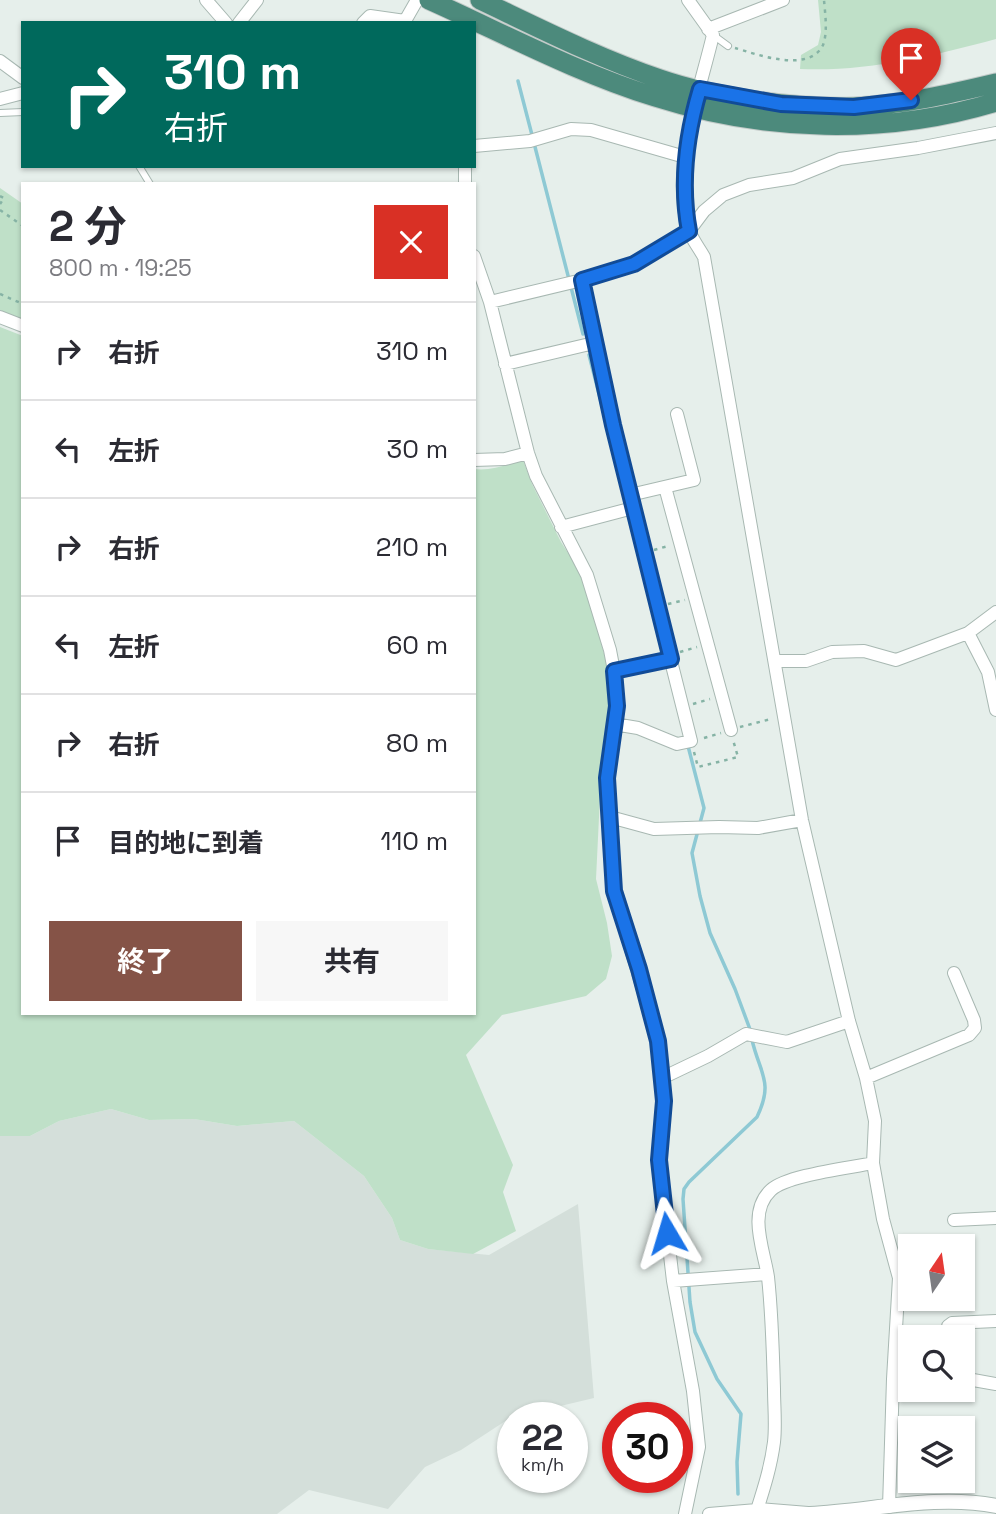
<!DOCTYPE html>
<html lang="ja">
<head>
<meta charset="utf-8">
<style>
	:root { --surface:#fff; --page:#f7f7f7; --text:#2b2b33; --muted:#7c7c81; --line:#e1e1e2; --accent:#855347 }
	body { margin:0; font-family:"Space Grotesk","Noto Sans JP",sans-serif; background:var(--page); color:var(--text); height:100vh; display:flex; flex-direction:column; font-size:26px; white-space:nowrap }
	* { box-sizing:border-box; margin:0 }
	p { font-size:23px; color:var(--muted) }
	.icon { flex:none; width:38px; height:38px; fill:none; stroke:currentColor; stroke-width:2; stroke-linecap:round; stroke-linejoin:round }
	.map { position:relative; flex:1; overflow:hidden }
	.sheet { position:absolute; left:21px; top:182px; width:455px; height:833px; display:flex; flex-direction:column; background:var(--surface); border-radius:0px; box-shadow:0 2px 5px #0004 }
	.sheet>* { flex:none }
	.guide { position:absolute; left:21px; top:21px; width:455px; height:147px; border-radius:0px; box-shadow:0 2px 5px #0004; background:#00695c; color:#fff; overflow:hidden }
	.needle { width:46px; rotate:13deg }
	.fabs { position:absolute; left:898px; top:1234px; display:grid; gap:14px }
	.fabs a { display:grid; place-items:center; width:77px; height:77px; border-radius:0px; background:var(--surface); box-shadow:0 2px 5px #0004; font-size:35px }
	.speed { position:absolute; left:497px; top:1402px; display:flex; gap:14px; font-size:35px; font-weight:700; text-align:center }
	.speed>* { display:grid; place-content:center; width:91px; height:91px; border-radius:50%; background:var(--surface); box-shadow:0 2px 5px #0004; line-height:1 }
	.speed small { font-size:18px; font-weight:400 }
	.speed .limit { border:10px solid #d22; background:#fff; color:#111 }
	.pin { position:absolute; display:grid; place-items:center; width:60px; height:60px; color:#fff; margin:-72px -30px; border-radius:50% 50% 50% 0; rotate:-45deg; box-shadow:0 0 7px #0007 }
	.pin .icon { rotate:45deg }
	.me { position:absolute; width:77px; margin:-38px; rotate:353deg; stroke-linejoin:round; filter:drop-shadow(0 0 5px #0008) }
	.turn { display:flex; align-items:center; gap:24px; height:147px; padding:0 28px; font-size:32px }
	.turn .icon { width:91px; height:91px; stroke-width:2.5 }
	.turn b { display:block; font-size:49px; line-height:60px }
	.round { display:grid; place-items:center; flex:none; width:74px; height:74px; border-radius:0px; background:var(--page) }
	.summary { display:flex; align-items:center; justify-content:space-between; height:119px; padding:0 28px }
	h1 { font-size:42px; font-weight:700; line-height:52px }
	.action { display:flex; gap:14px; margin-top:auto; padding:14px 28px }
	.action a { flex:1; height:80px; border-radius:0px; background:var(--accent); color:#fff; font-size:28px; font-weight:700; line-height:80px; text-align:center }
	.action a+a { background:var(--page); color:var(--text) }
	ul { padding:0; list-style:none }
	li { display:flex; align-items:center; gap:21px; height:98px; padding:0 28px; border-top:2px solid var(--line) }
	li div { flex:1 }
	li b { display:block; font-size:26px }
	li em { font-style:normal }
	.map>svg:first-child { display:block }
	.built { fill:#d4dfda }
	.green { fill:#bfe0c8 }
	.lines { fill:none; stroke-linecap:round; stroke-linejoin:round }
	.stream { stroke:#8ec9d4; stroke-width:3.5 }
	.service-casing { stroke:#a8b8b2; stroke-width:8 }
	.minor-casing { stroke:#a8b8b2; stroke-width:14 }
	.tertiary-casing { stroke:#a8b8b2; stroke-width:16 }
	.trunk-casing { stroke:#c2cac8; stroke-width:21 }
	.path { stroke:#86b3a5; stroke-width:2.5; stroke-dasharray:3.5 5; stroke-linecap:butt }
	.service { stroke:#fff; stroke-width:6 }
	.minor { stroke:#fff; stroke-width:12 }
	.tertiary { stroke:#fff; stroke-width:14 }
	.trunk { stroke:#4c8a7c; stroke-width:19 }
	.route-casing { stroke:#114b97; stroke-width:18 }
	.route { stroke:#1a73e8; stroke-width:12 }
</style>
</head>
<body>
<div class="map">
<svg width="996" height="1514" viewBox="0 0 996 1514">
	<rect width="100%" height="100%" fill="#e6efeb"/>
	<path class="built" d="M111,1109L149,1120L194,1119L237,1126L294,1121L364,1176L392,1218L400,1240L428,1249L489,1255L578,1204L594,1398L510,1418L461,1450L425,1467L388,1509L309,1490L277,1514H0V1136H30L59,1121Z"/>
	<path class="green" d="M818,0H996V39C933,56 866,72 800,69L801,55L818,45L821,32Z
		M0,188L23,204V321L0,310Z
		M0,327L23,336V1013H474V469C491,471 507,465 523,460L532,484L561,542L584,578L611,680V714L601,776L596,879L607,923L612,956L606,979L586,996L502,1015L466,1055L513,1165L503,1192L516,1231L473,1254L428,1249L400,1240L392,1218L364,1176L294,1121L237,1126L194,1119L149,1120L111,1109L59,1121L30,1136H0Z"/>
	<g class="lines">
		<path class="stream" d="M518,81L532,135
			M534,143L583,334
			M589,355L608,429
			M688,746L704,808L692,853L700,896L710,933L735,989L751,1032
			M738,1494L737,1462L741,1414L717,1379L695,1332L690,1302L683,1199L684,1189L689,1182L757,1117C774,1082 760,1074 752,1040"/>
		<g class="service-casing">
			<path id="service" d="M713,35L728,46
				M0,113L23,112
				M139,166L150,184"/>
		</g>
		<g class="minor-casing">
			<path id="minor" d="M206,0L226,23
				M688,0L713,35C699,94 671,168 688,228C691,238 699,248 704,257L802,820L849,1021L866,1078L875,1121L873,1163L883,1219L899,1278L893,1379L889,1507
				M239,23L257,0
				M363,23L370,16L405,21L417,0
				M708,29L783,0
				M0,61L23,78
				M0,99L23,93
				M474,146L530,141L571,129L591,130L685,157
				M465,166V184
				M474,256L490,302L528,453L536,476L587,575L610,650L614,671L617,706L607,778L614,891L658,1041L664,1101L659,1160L673,1281L693,1391L699,1447L685,1514
				M582,280C612,435 653,588 691,741L677,744L638,728L614,724
				M490,302L582,280L634,264L689,231L704,211L723,195L749,185L793,178L840,159L918,148L996,133
				M0,317L23,326
				M505,364L594,343
				M474,460L505,459L528,453
				M665,487L731,730
				M630,495L694,480L677,414
				M561,527L633,508
				M968,633L988,672L996,710
				M775,661H806L832,652L864,651L896,660L968,633L996,612
				M614,671L671,659
				M610,817L654,829L719,827L758,828L802,820
				M662,1078L708,1056L746,1034L787,1042L849,1021
				M866,1078L969,1035L975,1028L974,1020L954,973
				M954,1220L996,1218
				M673,1281L767,1274
				M949,1337L948,1326L952,1323L996,1321
				M962,1378L996,1384
				M709,1514L757,1510C764,1488 771,1466 774,1442C776,1425 774,1406 774,1389C773,1352 772,1314 768,1277C764,1250 747,1212 771,1190C787,1175 850,1168 873,1163"/>
		</g>
		<g class="tertiary-casing">
			<path id="tertiary" d="M753,1514L757,1510L808,1514
				M810,1514C871,1511 936,1494 996,1506"/>
		</g>
		<g class="trunk-casing">
			<path id="trunk" d="M429,0C503,33 577,73 655,97C765,132 884,136 996,102
				M480,0C539,28 598,58 660,79C715,98 797,109 854,107C902,105 950,94 996,83"/>
		</g>
		<path class="path" d="M735,48C756,54 809,74 823,45C828,32 825,13 824,0
			M0,196L4,198L0,204
			M0,210L23,226
			M0,294L23,304
			M654,550L668,546
			M668,604L685,600
			M680,652L697,647
			M693,704L710,699
			M740,727L771,719
			M704,738L721,733
			M694,752L698,767L738,757L733,740"/>
		<use href="#service" class="service"/>
		<use href="#minor" class="minor"/>
		<use href="#tertiary" class="tertiary"/>
		<use href="#trunk" class="trunk"/>
	</g>
	<g class="lines">
		<g class="route-casing">
			<path id="route" d="M667,1233L659,1160L664,1101L658,1041L639,969L614,891L607,778L617,706L614,671L671,659L613,425L582,280L634,264L689,231C680,183 686,136 700,89L781,104L854,107L911,100"/>
		</g>
		<use href="#route" class="route"/>
	</g>
</svg>
<div class="fabs">
<a><svg class="needle" viewBox="-14 -14 28 28"><path d="M0-13l5 13h-10z" fill="#e53935"/><path d="M0 13l5-13h-10z" fill="#7c7c81"/></svg></a>
<a><svg class="icon" aria-label="search" viewBox="0 0 24 24"><circle cx="10" cy="10" r="6"/><path d="M15 15l6 6"/></svg></a>
<a><svg class="icon" aria-label="layers" viewBox="0 0 24 24"><path d="M12 4l9 5-9 5-9-5zM3 14l9 5 9-5"/></svg></a>
</div>
<div class="speed"><div>22<small>km/h</small></div><div class="limit">30</div></div>
<div class="pin" style="left:911px;top:100px;background:#d93025"><svg class="icon" aria-label="arrive" viewBox="0 0 24 24"><path d="M6 21V4h12l-3 4 3 4H6"/></svg></div>
<svg class="me" style="left:667px;top:1233px" viewBox="-20 -20 40 40"><path d="M0-17L14 15 0 8-14 15z" fill="#1a73e8" stroke="#fff" stroke-width="4"/></svg>
<div class="guide">
<div class="turn"><svg class="icon" aria-label="right" viewBox="0 0 24 24"><path d="M7 20v-9h11M14 6l5 5-5 5"/></svg><div><b>310 m</b>右折</div></div>
</div>
<section class="sheet">
<div class="summary"><div><h1>2 分</h1><p>800 m · 19:25</p></div><a class="round" style="background:#d93025;color:#fff"><svg class="icon" aria-label="close" viewBox="0 0 24 24"><path d="M6 6l12 12M18 6L6 18"/></svg></a></div>
<ul>
<li><svg class="icon" aria-label="right" viewBox="0 0 24 24"><path d="M7 20v-9h11M14 6l5 5-5 5"/></svg><div><b>右折</b></div><em>310 m</em></li>
<li><svg class="icon" aria-label="left" viewBox="0 0 24 24"><path d="M17 20v-9H6M10 6l-5 5 5 5"/></svg><div><b>左折</b></div><em>30 m</em></li>
<li><svg class="icon" aria-label="right" viewBox="0 0 24 24"><path d="M7 20v-9h11M14 6l5 5-5 5"/></svg><div><b>右折</b></div><em>210 m</em></li>
<li><svg class="icon" aria-label="left" viewBox="0 0 24 24"><path d="M17 20v-9H6M10 6l-5 5 5 5"/></svg><div><b>左折</b></div><em>60 m</em></li>
<li><svg class="icon" aria-label="right" viewBox="0 0 24 24"><path d="M7 20v-9h11M14 6l5 5-5 5"/></svg><div><b>右折</b></div><em>80 m</em></li>
<li><svg class="icon" aria-label="arrive" viewBox="0 0 24 24"><path d="M6 21V4h12l-3 4 3 4H6"/></svg><div><b>目的地に到着</b></div><em>110 m</em></li>
</ul>
<div class="action"><a>終了</a><a>共有</a></div>
</section>
</div>
</body>
</html>
